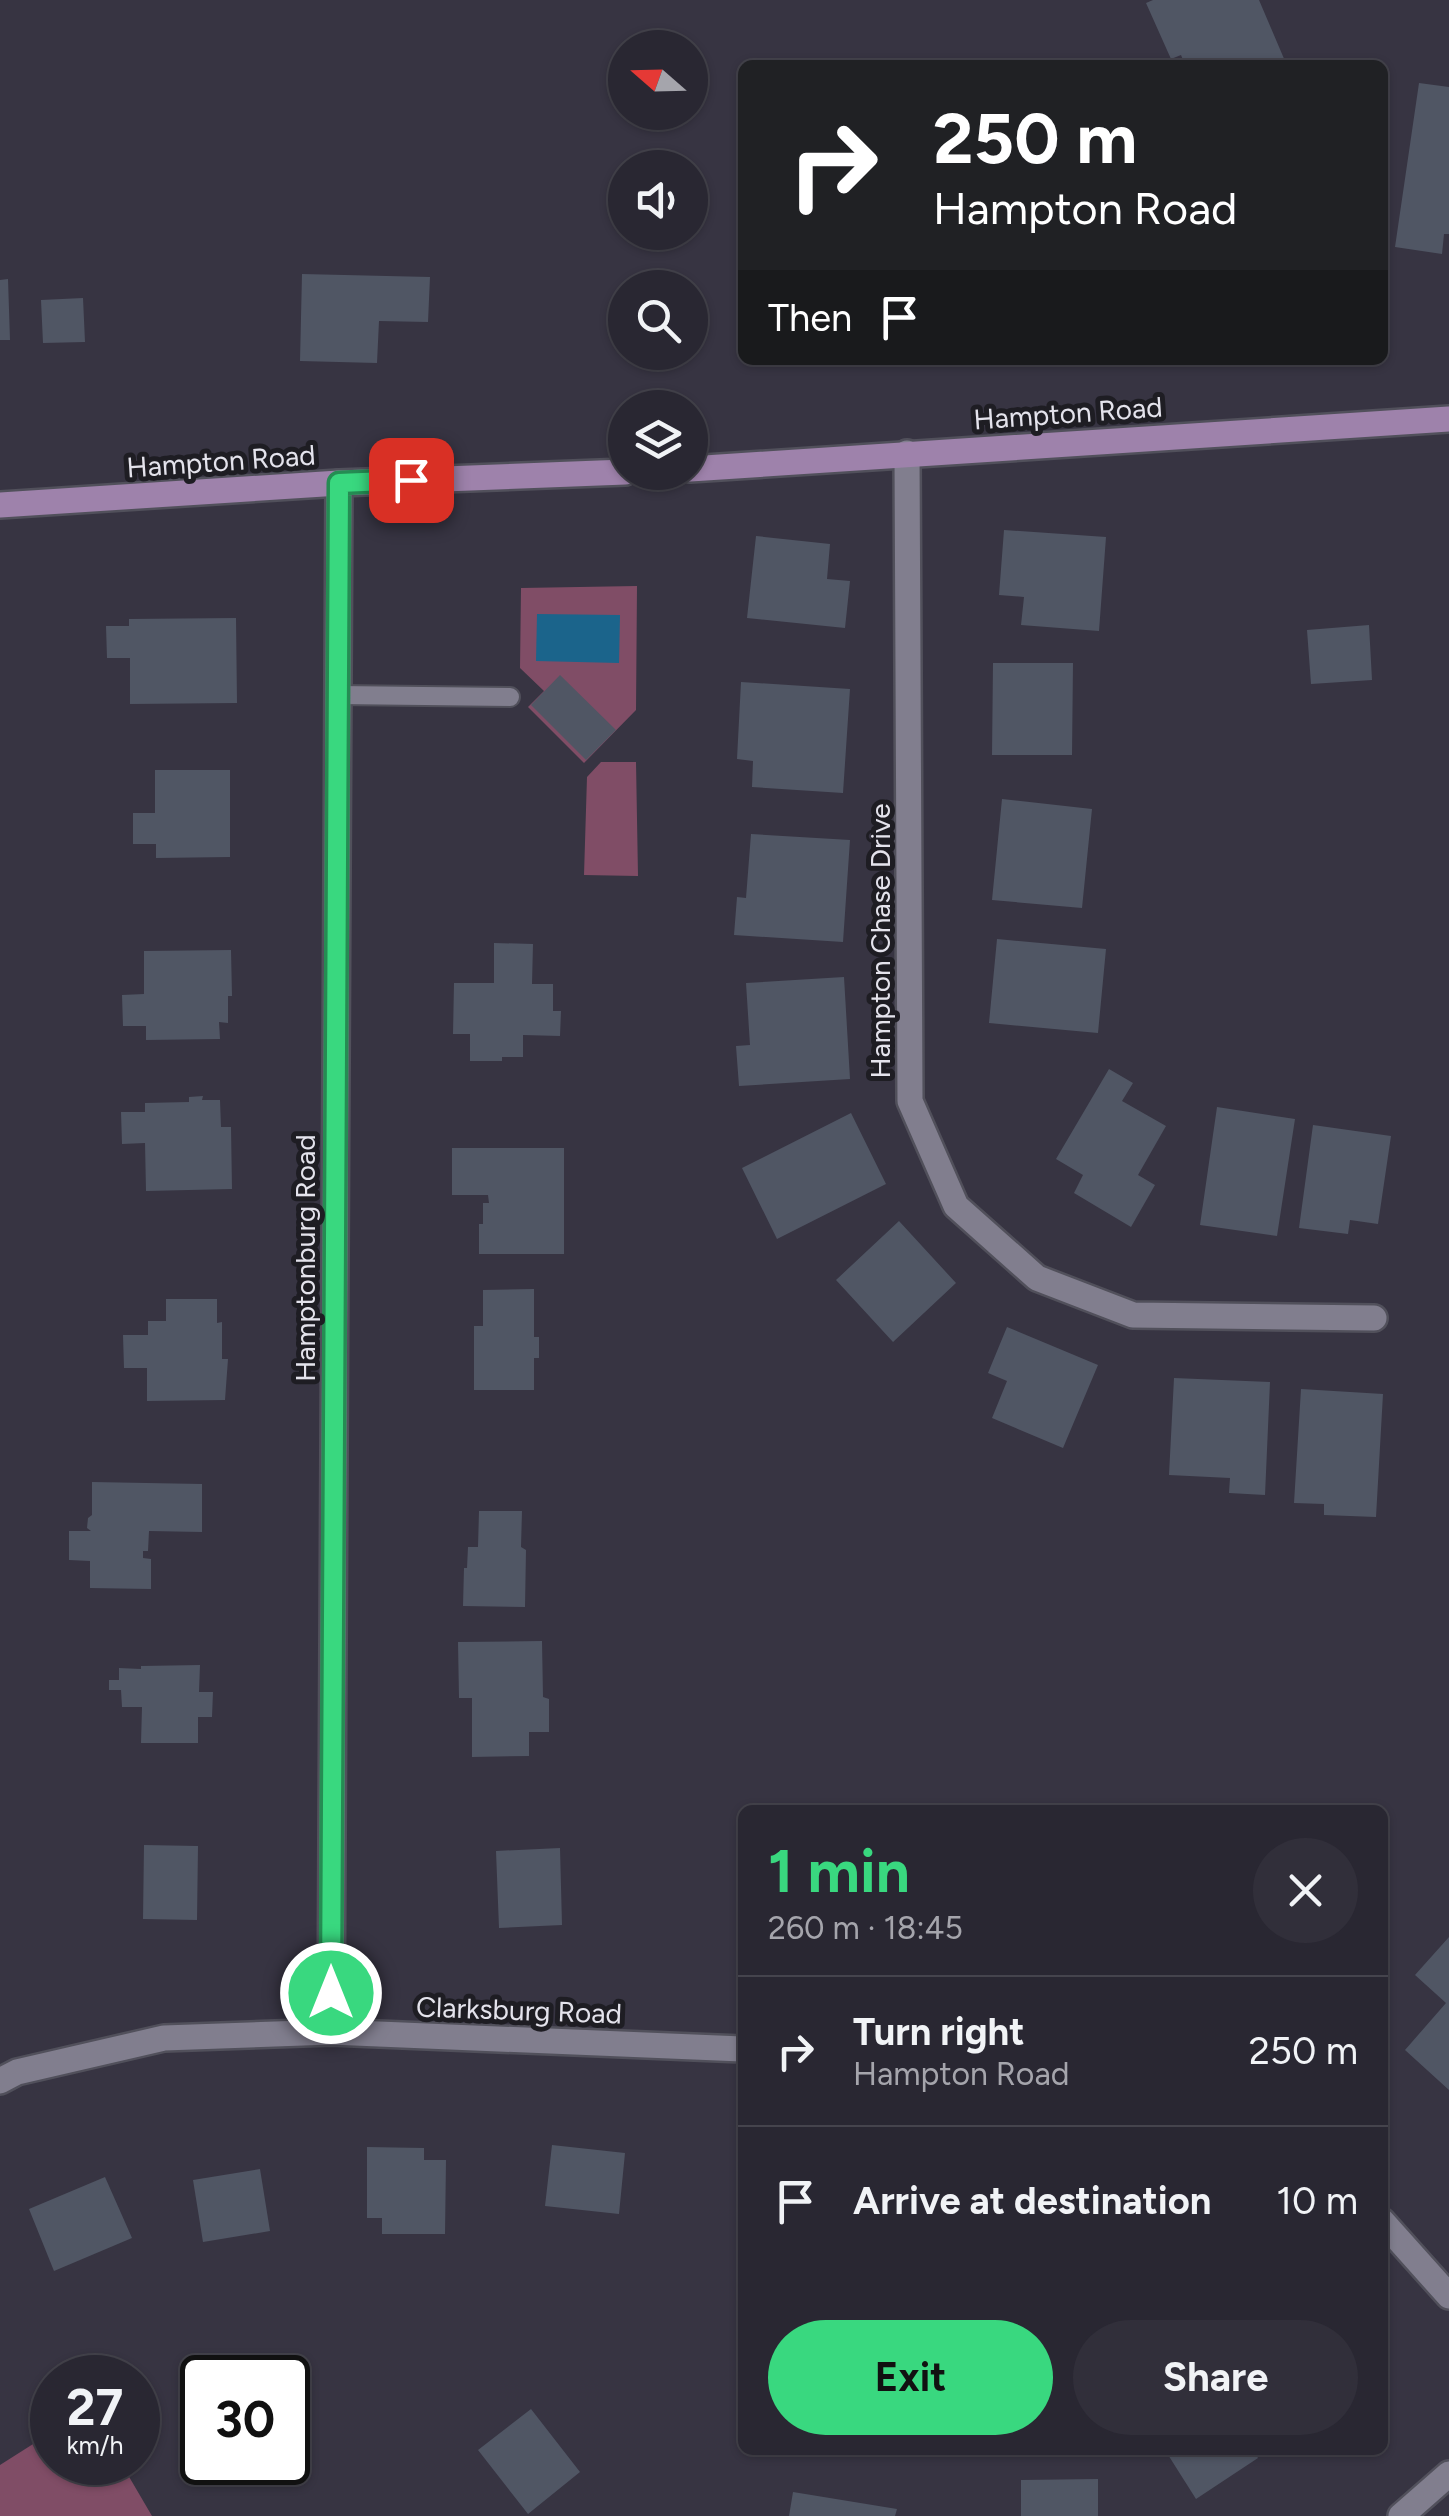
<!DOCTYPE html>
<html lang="en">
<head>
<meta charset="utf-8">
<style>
	:root { --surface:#292732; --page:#312f3a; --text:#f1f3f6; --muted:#a5a5ac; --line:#45444d; --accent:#39d87f }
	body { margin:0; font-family:Figtree,sans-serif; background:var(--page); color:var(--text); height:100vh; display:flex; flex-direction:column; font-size:38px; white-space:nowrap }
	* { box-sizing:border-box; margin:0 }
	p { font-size:32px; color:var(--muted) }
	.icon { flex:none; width:55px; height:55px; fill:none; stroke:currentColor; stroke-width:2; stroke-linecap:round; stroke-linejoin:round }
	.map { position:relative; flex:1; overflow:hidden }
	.panel { position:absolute; left:738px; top:1805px; width:650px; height:650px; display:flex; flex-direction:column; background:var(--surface); border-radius:15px; box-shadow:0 2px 8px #0004,0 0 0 2px var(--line) }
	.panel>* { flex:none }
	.hud { position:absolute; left:738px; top:60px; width:650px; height:305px; border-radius:15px; box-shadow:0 2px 8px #0004,0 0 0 2px var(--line); background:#202124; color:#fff; overflow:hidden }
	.needle { width:65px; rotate:290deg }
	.buttons { position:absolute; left:608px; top:30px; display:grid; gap:20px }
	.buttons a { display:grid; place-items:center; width:100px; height:100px; border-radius:50%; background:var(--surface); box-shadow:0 2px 8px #0004,0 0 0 2px var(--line); font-size:50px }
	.speed { position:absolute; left:30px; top:2355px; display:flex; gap:20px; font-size:50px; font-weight:700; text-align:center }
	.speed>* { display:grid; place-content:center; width:130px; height:130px; border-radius:50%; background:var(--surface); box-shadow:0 2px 8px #0004,0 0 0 2px var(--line); line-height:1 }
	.speed small { font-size:25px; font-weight:400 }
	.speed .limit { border:5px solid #111; border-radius:15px; background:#fff; color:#111 }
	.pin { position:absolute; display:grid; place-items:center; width:85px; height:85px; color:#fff; margin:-42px; border-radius:20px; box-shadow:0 5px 15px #0006 }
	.me { position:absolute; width:110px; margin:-55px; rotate:0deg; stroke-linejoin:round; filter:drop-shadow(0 0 8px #0008) }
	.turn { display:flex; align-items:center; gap:35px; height:210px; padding:0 30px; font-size:45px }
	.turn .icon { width:130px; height:130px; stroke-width:2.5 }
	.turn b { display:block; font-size:70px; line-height:85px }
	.then { display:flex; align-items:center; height:95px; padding:0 30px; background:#0003; gap:20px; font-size:38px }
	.round { display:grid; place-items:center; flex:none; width:105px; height:105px; border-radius:52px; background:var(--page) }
	.head { display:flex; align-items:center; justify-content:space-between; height:170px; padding:0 30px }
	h1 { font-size:60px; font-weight:700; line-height:75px; color:var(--accent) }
	.primary-button { display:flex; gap:20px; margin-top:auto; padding:20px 30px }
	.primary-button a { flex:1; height:115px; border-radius:60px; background:var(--accent); color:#111; font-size:40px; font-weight:700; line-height:115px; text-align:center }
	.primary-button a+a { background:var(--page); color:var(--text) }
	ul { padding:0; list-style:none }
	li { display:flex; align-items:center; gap:30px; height:150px; padding:0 30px; border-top:2px solid var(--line) }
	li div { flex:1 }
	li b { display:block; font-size:38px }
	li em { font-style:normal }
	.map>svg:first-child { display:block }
	.green { fill:#804d66 }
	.water { fill:#1b648b }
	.building { fill:#505664 }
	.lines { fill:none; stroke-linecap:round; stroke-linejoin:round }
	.service-casing { stroke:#51505b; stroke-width:22 }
	.minor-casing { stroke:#51505b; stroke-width:30 }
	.secondary-casing { stroke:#51505b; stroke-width:30 }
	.service { stroke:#817e8e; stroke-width:18 }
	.minor { stroke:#817e8e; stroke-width:25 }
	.secondary { stroke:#9e82ab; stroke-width:25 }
	.route-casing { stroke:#258c53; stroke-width:25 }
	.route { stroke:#39d87f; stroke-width:18 }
	.labels { text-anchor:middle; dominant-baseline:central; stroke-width:10; stroke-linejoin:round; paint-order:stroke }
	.street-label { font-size:28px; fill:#e4e3ec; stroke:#1e1d23 }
</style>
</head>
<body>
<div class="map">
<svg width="1449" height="2516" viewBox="0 0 1449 2516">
	<rect width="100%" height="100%" fill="#373442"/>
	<path class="green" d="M637,586L636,710L584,763L528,707L544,691L520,668L521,588Z
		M601,762H636L638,876L584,875L587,777Z
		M52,2432V2462L121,2463L152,2516H0V2465Z"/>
	<path class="water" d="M537,614L620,615L619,663L536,661Z"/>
	<path class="building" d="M1153,0H1259L1285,61L1277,65H1185L1181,55L1171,59L1146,3Z
		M1419,83L1449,87V234H1444L1442,254L1395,247Z
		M302,274L430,277L428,322L379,321L377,363L300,361Z
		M8,279L10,340H0V280Z
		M83,298L85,342L43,343L41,300Z
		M1004,530L1106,537L1099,631L1021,625L1024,597L999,595Z
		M756,536L830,544L827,579L850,581L845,628L747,618Z
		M236,618L237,703L130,704V658H107L106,626H129V619Z
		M1369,625L1372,680L1311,684L1307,630Z
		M993,663H1073L1072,755H992Z
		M560,675L616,730L586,760L531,705Z
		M741,682L850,689L843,793L752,787L753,761L737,759Z
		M155,770H230V857L156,858V844H133V813H155Z
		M1002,799L1092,809L1082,908L992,900Z
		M751,834L850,840L843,942L734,935L737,897L746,898Z
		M997,939L1106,949L1098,1033L989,1023Z
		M494,943L533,944L532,984H553V1011H561L560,1036L523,1035V1057H502V1061H470V1034H453L454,983H494Z
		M231,950L232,996H228V1023L219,1022L220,1039L146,1040V1026H123L122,995L144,994V951Z
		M844,977L850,1079L739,1086L736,1046L750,1045L746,983Z
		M1109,1069L1133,1083L1122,1101L1166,1126L1138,1175L1155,1185L1131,1227L1074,1193L1083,1175L1056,1159Z
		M203,1096L202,1100H220L221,1127H231L232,1189L146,1191L145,1143L122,1144L121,1112H145V1103L189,1102V1097Z
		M1217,1107L1295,1119L1277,1236L1200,1225Z
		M851,1113L886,1184L777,1239L742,1168Z
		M1313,1125L1391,1136L1378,1224L1350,1220L1348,1234L1299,1228Z
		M452,1148H564V1254H479V1224H483V1203H489L488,1195H452Z
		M899,1221L956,1283L893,1342L836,1280Z
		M534,1289V1337H539V1358H534V1390H474V1326H483V1290Z
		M166,1299H217V1323L222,1322V1359H228L225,1400L147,1401V1368H124L123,1335H148V1321H166Z
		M1007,1327L1098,1365L1063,1448L992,1418L1007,1381L988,1373Z
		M1174,1378L1270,1382L1265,1495L1229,1493L1230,1478L1169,1475Z
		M1301,1389L1383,1394L1376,1517L1324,1515V1504L1294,1503Z
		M92,1482L202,1484V1532L149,1531L148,1551H143V1558L151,1559V1589L90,1588V1561L69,1560V1531H91L87,1528L88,1518L92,1515Z
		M479,1511H522L521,1547L526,1550L525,1607L463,1606L464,1568H467L468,1547H478Z
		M542,1641L543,1697L549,1699V1732H529V1756L472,1757V1698H459L458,1642Z
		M200,1665L199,1692H213L212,1717H198V1743H141L142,1707H122L121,1690H109V1680H119V1668L141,1669V1666Z
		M144,1845L198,1846L197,1920L143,1919Z
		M560,1848L562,1925L499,1928L496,1851Z
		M1449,1937V2090L1405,2050L1446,2003L1415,1975Z
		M552,2145L625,2153L619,2214L545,2206Z
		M367,2147L424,2148V2160H446L445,2234H382V2218H367Z
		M260,2169L270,2231L203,2242L193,2180Z
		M105,2177L132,2238L54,2271L29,2209Z
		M531,2409L580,2472L528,2514L478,2450Z
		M1165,2450H1253L1258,2458L1196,2499Z
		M1098,2479V2516H1021V2480Z
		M793,2492L897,2509L895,2516H789Z"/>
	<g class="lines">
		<g class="service-casing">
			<path id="service" d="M338,695L510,697"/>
		</g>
		<g class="minor-casing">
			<path id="minor" d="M907,453L910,1101L956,1206L1037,1278L1133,1315L1374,1318
				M331,2032L339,483
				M0,2081L17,2072L164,2038L331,2032L742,2049
				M1382,2221L1449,2296
				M1401,2516L1449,2474"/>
		</g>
		<g class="secondary-casing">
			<path id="secondary" d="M690,469L1449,419
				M0,505L339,483L625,472"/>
		</g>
		<use href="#service" class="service"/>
		<use href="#minor" class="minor"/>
		<use href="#secondary" class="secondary"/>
	</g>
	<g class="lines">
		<g class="route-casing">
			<path id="route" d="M331,1993L339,483L411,480"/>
		</g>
		<use href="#route" class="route"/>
	</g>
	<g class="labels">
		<g class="street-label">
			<text transform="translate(1068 413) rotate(-4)">Hampton Road</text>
			<text transform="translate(221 461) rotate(-4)">Hampton Road</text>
			<text transform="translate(880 941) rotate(-90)">Hampton Chase Drive</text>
			<text transform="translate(305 1258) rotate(-90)">Hamptonburg Road</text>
			<text transform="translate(519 2010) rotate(2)">Clarksburg Road</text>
		</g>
	</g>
</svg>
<div class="buttons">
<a><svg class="needle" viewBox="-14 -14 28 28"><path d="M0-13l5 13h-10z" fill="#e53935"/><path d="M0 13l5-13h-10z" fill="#a5a5ac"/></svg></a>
<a><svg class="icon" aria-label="sound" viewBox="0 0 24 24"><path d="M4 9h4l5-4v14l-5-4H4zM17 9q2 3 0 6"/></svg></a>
<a><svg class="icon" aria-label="search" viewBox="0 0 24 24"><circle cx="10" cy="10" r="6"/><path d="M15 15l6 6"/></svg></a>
<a><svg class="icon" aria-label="layers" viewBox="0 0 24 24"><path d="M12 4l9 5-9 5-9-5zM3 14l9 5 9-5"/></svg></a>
</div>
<div class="speed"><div>27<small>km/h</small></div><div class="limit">30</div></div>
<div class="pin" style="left:411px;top:480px;background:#d93025"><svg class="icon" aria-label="arrive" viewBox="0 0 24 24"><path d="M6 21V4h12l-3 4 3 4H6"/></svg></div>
<svg class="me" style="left:331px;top:1993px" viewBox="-20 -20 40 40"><circle r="17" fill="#39d87f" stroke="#fff" stroke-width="3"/><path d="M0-11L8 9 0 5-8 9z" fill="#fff"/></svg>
<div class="hud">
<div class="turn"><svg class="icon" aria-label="right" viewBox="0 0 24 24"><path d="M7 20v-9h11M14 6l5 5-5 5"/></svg><div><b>250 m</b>Hampton Road</div></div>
<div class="then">Then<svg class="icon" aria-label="arrive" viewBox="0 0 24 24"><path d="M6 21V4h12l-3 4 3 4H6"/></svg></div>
</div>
<section class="panel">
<div class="head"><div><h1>1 min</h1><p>260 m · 18:45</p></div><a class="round"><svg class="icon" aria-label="close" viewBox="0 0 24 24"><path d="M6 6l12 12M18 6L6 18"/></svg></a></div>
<ul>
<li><svg class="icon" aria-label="right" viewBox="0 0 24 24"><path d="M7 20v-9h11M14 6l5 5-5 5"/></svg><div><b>Turn right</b><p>Hampton Road</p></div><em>250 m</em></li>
<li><svg class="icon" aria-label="arrive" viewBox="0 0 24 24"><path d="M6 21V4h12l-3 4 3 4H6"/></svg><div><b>Arrive at destination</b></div><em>10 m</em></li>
</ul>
<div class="primary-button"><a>Exit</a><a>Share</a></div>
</section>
</div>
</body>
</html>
